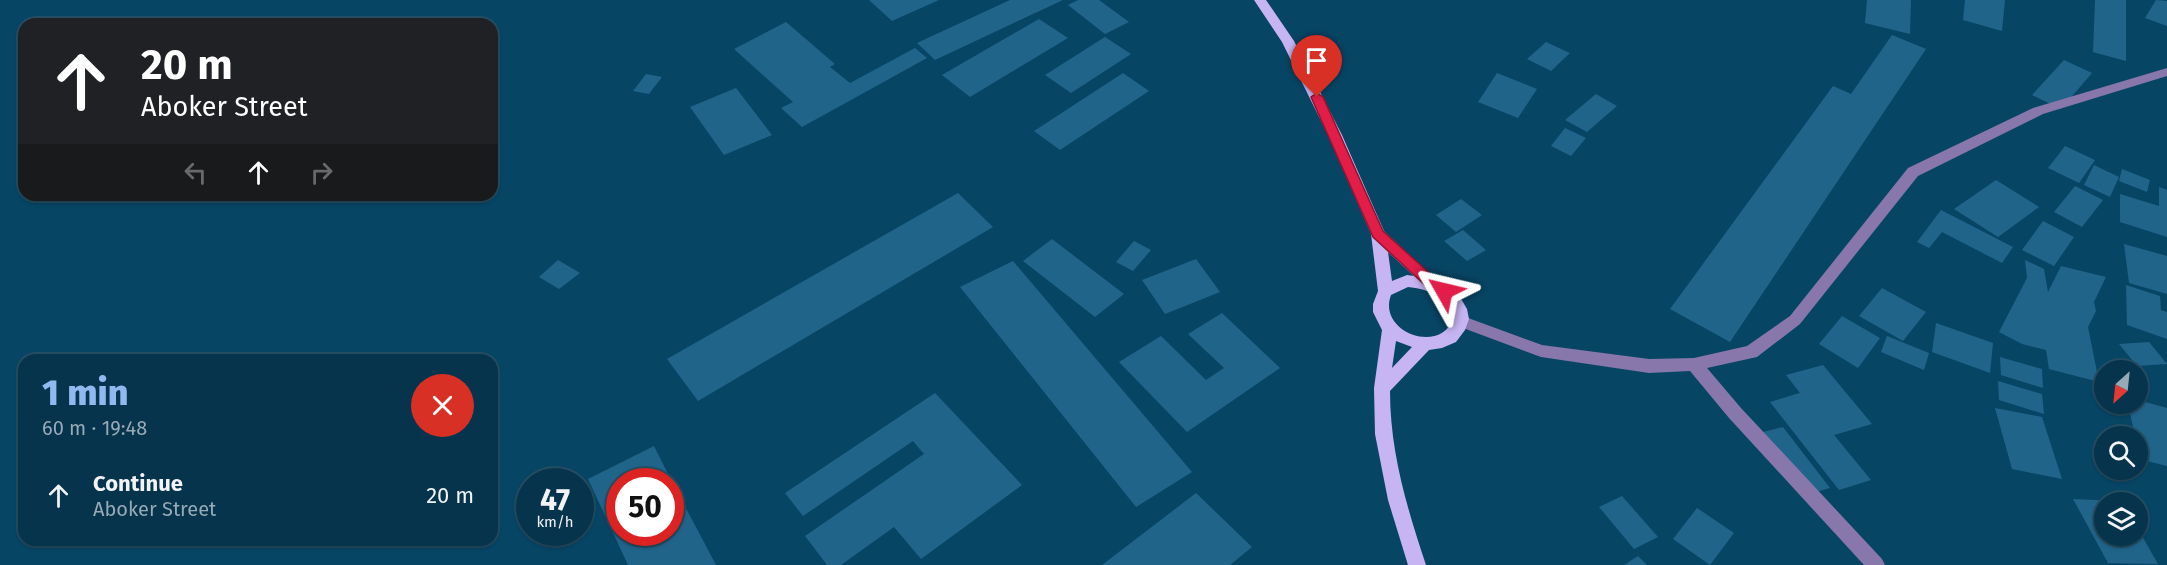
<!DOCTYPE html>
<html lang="en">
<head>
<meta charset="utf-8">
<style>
	:root { --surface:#05344c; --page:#0e3c53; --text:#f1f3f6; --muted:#97aab5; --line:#264f64; --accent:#90b9f0 }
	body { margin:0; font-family:"Fira Sans",sans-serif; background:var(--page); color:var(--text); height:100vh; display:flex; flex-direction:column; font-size:22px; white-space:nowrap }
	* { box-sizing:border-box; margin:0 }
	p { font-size:20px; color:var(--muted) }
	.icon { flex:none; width:33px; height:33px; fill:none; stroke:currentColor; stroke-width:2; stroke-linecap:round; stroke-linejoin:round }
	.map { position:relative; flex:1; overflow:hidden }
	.sheet { position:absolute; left:18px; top:354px; width:480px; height:192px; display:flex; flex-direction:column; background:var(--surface); border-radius:18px; box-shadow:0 2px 4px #0004,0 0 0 2px var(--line) }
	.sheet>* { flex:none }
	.top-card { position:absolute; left:18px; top:18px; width:480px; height:183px; border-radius:18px; box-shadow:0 2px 4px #0004,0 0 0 2px var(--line); background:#202124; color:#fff; overflow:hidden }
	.needle { width:39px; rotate:207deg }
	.tools { position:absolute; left:2094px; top:360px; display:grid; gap:12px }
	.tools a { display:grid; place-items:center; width:54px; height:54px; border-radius:50%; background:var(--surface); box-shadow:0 2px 4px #0004,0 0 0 2px var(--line); font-size:30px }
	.speed { position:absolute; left:516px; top:468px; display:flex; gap:12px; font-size:30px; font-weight:700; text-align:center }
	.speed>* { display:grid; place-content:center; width:78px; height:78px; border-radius:50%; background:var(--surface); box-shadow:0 2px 4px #0004,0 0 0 2px var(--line); line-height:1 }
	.speed small { font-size:15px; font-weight:400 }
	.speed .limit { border:9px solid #d22; background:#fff; color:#111 }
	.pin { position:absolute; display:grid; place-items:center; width:51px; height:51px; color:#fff; margin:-62px -26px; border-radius:50% 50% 50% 0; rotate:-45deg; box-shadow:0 0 6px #0007 }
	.pin .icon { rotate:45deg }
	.me { position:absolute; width:66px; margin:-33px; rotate:307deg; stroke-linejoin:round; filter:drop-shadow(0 0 4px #0008) }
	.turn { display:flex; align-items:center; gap:21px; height:126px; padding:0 24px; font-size:27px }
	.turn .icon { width:78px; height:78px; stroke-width:2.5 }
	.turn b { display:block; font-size:42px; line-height:51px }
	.lanes { display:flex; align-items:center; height:57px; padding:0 24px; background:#0003; justify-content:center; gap:30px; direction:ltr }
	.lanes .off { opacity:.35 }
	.round { display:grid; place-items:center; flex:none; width:63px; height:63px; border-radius:32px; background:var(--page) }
	.head { display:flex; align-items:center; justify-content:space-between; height:102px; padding:0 24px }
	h1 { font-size:36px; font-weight:800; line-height:45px; color:var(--accent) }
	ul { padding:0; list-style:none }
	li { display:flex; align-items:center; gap:18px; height:78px; padding:0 24px }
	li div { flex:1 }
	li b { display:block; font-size:22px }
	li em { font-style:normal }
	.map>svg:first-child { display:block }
	.building { fill:#21648a; fill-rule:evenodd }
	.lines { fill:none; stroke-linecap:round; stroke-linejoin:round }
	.minor { fill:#8777aa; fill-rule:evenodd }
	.major { fill:#c7b5f3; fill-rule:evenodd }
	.route { fill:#e11d48; stroke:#92132f; stroke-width:1.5 }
</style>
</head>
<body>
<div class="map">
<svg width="2167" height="565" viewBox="0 0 2167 565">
	<rect width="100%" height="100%" fill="#074565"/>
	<path class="building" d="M869,0H939L892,21Z
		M1010,0H1063L935,60L917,43Z
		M1078,0H1099L1129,22L1105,34L1068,5Z
		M1867,0H1911L1910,34L1865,23Z
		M1965,0H2005L2002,31L1963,20Z
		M2095,0H2126V61L2093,52Z
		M2156,0L2167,1V26L2145,18Z
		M1039,19L1068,38L970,97L942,75Z
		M786,22L835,64L830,67L850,83L915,48L927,58L802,127L781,108L793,102L734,49Z
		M1892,35L1926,49L1730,342L1670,309L1833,86L1851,94Z
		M1105,37L1131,54L1071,93L1045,75Z
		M1546,42L1570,53L1551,71L1527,59Z
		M2064,60L2092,73L2061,109L2032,95Z
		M1123,73L1149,91L1060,150L1034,131Z
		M1497,73L1537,89L1518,118L1478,102Z
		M646,74L662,77L649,94L633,91Z
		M736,88L772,135L724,155L690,107Z
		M1596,94L1617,106L1587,132L1565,120Z
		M1565,128L1586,138L1571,156L1551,146Z
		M2065,146L2095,160L2079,183L2048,168Z
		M2094,165L2119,177L2110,197L2084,185Z
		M2122,169L2150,180L2147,192L2119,181Z
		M1996,180L2039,207L1998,237L1954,209Z
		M2075,186L2103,200L2082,227L2054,212Z
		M2159,187L2167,190V237L2120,222V194L2159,206Z
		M958,193L993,227L698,401L667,359Z
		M1461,199L1482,215L1456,232L1436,215Z
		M1941,210L2013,247L2002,263L1942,232L1929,248L1917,242Z
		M2043,221L2074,237L2054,266L2022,250Z
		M1463,230L1486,250L1467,261L1444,241Z
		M1052,239L1124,294L1095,317L1023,261Z
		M1134,241L1151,250L1133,271L1116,262Z
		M2124,244L2167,256V294L2129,283Z
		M1196,259L1220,292L1165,314L1142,280Z
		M558,260L580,273L559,289L539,277Z
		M2025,260L2044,269L2048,292L2061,266L2106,277L2094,302L2096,311L2088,327L2099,382L2049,369L2046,350L2022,344L1999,332L2027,278Z
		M1013,261L1192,472L1136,507L960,287Z
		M2126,285L2160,296L2161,310L2167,312V339L2127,325Z
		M1882,288L1926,312L1903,341L1859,316Z
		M1222,313L1280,368L1187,432L1119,362L1161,336L1206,380L1224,368L1188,334Z
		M1842,316L1880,338L1858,368L1819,344Z
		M1936,323L1993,343L1990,373L1932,352Z
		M1887,336L1929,353L1924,370L1881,352Z
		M2149,342L2167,364L2137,366L2119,344Z
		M2000,357L2042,369L2043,388L2001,375Z
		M1823,365L1872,424L1834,435L1871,480L1839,490L1770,402L1800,393L1786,375Z
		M1998,381L2042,394L2044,414L1999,400Z
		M935,393L1022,485L921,559L894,527L841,565H827L805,536L924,454L913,441L803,516L785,493Z
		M2138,400L2167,408V466L2139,459L2138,436H2135L2128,404H2138Z
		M1995,408L2042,417L2062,479L2012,469Z
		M1783,427L1830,488L1801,496L1755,434Z
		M654,446L670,478L716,565H628L588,479ZM620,482H670V532H620Z
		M1196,493L1252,547L1230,565H1102Z
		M1622,496L1658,537L1634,549L1599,507Z
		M2073,499L2119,501L2104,502V536H2138V529L2158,564L2108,563Z
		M1697,508L1734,533L1710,565L1673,539Z
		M1638,556L1647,565H1624Z"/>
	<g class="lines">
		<path class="minor" d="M2167,68V76L2043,114L1918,176L1800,324L1757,357L1707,368L1741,408L1882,559L1885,565H1864L1729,418L1690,371L1649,373L1541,357L1455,325L1452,321L1455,317L1460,315L1542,345L1649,359L1694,358L1747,346L1790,316L1908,168L2033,108Z"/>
		<path class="major" d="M1254,0H1266L1294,41L1342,135L1384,231L1440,284L1460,297L1467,309L1469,319L1465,330L1456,342L1442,348L1429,350L1390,391C1390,452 1407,508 1426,565H1408L1388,500L1375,434L1374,388L1382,330L1373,312V304L1378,291L1371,234L1328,135L1282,42ZM1388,252L1414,276L1407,275L1392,281ZM1408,287C1428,289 1451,297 1453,319C1440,355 1377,332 1391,295ZM1396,341L1412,347L1392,368Z"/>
	</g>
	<path class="route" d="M1317,93L1323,97L1383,231L1438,281L1449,288V295L1444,297L1428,288L1373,237L1311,97Z"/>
</svg>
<div class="tools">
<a><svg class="needle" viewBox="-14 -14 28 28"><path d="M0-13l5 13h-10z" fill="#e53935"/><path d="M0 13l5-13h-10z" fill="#97aab5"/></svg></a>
<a><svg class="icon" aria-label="search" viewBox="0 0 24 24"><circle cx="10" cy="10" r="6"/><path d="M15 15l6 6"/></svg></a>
<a><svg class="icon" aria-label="layers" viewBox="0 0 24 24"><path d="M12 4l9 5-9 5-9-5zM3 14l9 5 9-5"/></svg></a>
</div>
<div class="speed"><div>47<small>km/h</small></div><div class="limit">50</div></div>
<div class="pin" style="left:1317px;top:97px;background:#d93025"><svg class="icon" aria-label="arrive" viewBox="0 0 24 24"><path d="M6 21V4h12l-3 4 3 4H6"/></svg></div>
<svg class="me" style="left:1444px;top:291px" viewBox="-20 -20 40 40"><path d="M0-17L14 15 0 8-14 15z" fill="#e11d48" stroke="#fff" stroke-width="4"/></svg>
<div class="top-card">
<div class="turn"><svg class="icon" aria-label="ahead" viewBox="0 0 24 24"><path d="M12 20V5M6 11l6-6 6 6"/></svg><div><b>20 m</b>Aboker Street</div></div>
<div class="lanes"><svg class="icon off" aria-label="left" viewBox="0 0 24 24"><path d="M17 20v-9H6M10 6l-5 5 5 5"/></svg><svg class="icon" aria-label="ahead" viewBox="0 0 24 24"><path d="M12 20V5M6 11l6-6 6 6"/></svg><svg class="icon off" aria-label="right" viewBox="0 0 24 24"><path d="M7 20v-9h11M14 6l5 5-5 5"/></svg></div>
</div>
<section class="sheet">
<div class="head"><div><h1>1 min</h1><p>60 m · 19:48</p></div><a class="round" style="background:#d93025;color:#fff"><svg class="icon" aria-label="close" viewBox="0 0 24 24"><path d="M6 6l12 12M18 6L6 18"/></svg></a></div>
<ul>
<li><svg class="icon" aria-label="ahead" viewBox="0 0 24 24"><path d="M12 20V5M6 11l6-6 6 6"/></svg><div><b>Continue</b><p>Aboker Street</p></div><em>20 m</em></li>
</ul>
</section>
</div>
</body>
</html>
